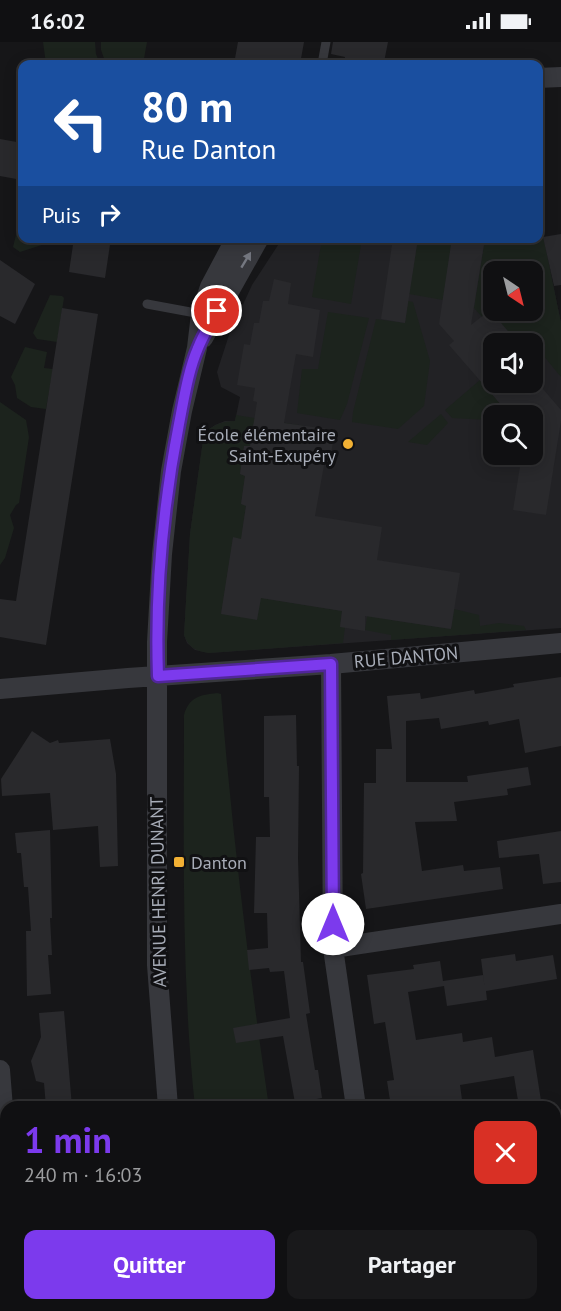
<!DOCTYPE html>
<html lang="fr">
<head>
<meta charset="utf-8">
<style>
	:root { --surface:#101012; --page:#19191b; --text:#f1f3f6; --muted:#9c9d9f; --line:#303032; --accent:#7c3aed }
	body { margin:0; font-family:"PT Sans",sans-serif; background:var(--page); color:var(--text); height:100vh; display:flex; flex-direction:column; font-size:22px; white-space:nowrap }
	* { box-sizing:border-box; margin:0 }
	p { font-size:20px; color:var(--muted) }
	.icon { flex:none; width:33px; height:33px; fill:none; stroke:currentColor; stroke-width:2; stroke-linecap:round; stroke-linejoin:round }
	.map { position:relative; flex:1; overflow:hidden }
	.sheet { position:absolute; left:0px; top:1059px; width:561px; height:210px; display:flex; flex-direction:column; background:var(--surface); border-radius:18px 18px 0 0; box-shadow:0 3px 15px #0003,0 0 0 2px var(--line) }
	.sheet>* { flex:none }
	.top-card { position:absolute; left:18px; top:18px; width:525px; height:183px; border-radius:12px; box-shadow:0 3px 15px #0003,0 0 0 2px var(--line); background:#1a4fa0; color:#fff; overflow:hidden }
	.needle { width:39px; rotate:145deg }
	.tools { position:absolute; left:483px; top:219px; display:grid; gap:12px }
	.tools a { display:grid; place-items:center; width:60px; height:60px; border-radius:12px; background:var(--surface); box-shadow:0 3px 15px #0003,0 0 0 2px var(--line); font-size:30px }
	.pin { position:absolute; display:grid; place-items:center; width:51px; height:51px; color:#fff; margin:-26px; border:3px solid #fff; border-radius:50%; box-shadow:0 2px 6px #0007 }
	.me { position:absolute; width:66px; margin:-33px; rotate:0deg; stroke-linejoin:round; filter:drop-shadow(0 0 4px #0008) }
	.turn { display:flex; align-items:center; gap:21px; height:126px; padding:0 24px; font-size:27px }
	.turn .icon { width:78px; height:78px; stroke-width:2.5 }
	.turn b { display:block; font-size:42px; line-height:51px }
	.then { display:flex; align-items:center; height:57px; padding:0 24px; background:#0003; gap:12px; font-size:22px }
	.round { display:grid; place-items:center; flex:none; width:63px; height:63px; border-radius:12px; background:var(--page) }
	.summary { display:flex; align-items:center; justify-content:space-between; height:102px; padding:0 24px }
	h1 { font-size:36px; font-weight:700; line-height:45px; color:var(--accent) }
	.cta { display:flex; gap:12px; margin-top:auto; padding:12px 24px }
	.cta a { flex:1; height:69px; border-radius:12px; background:var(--accent); color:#fff; font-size:24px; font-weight:700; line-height:69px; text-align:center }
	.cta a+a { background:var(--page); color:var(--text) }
	.status { display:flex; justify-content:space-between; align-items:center; height:42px; padding:0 30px; background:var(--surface); direction:ltr }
	.status svg { height:16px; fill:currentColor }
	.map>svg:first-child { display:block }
	.built { fill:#222225; fill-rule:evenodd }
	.green { fill:#1c231d }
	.building { fill:#29292c }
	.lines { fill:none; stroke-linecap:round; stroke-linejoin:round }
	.lane { stroke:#37383d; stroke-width:9 }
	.street { stroke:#37383d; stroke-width:20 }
	.oneway { fill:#757881 }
	.route-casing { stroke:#51269a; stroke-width:15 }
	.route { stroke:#7c3aed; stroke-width:10 }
	.poi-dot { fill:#f2b134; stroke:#111113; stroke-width:2 }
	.labels { text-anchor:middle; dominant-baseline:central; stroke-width:6; stroke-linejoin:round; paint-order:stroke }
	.poi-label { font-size:18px; fill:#a8adb8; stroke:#111113; text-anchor:end }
	.street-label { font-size:18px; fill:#a8adb8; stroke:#111113 }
</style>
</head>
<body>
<div class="status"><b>16:02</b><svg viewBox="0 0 49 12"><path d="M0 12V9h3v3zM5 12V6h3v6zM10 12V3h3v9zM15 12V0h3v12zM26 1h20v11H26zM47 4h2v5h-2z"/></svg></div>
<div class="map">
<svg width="561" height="1269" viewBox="0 0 561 1269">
	<rect width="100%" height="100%" fill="#161618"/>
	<path class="built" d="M539,174L561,281V586L209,611L195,608L187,601L184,593L190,492L204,391L215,383L225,379H235L240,355L221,345L217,330L229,293L252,243L282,197L538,196ZM494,230H532V268H494ZM494,302H532V340H494ZM494,374H532V412H494Z"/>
	<path class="green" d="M43,0H95L96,12L100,22H46Z
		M101,0H147L143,22H106L101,8Z
		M539,174L561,281V335L533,301L511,300L497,277L501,273L498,269L532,268V230H494L493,266L482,275L474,266L485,197L538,196Z
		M22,182V196L54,198L48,201L20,210L13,205L16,193Z
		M322,197H362L351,262L312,255Z
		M418,197H452L443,258L409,252Z
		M50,253L62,254L64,256L57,300L37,297L33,291Z
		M408,259L413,260L430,319L424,364L398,387L352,380L353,370L376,277L405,281Z
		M328,270L369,276L347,362L340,378L297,371L302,327H318Z
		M25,305L47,310L44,326L53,327L46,367L31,365L17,356L15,343L11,335Z
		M480,338L503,365L488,378L452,376L445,368Z
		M0,360L26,378L29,395L19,461L16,463L10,473L14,486L5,516L0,523Z
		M441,372L448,381L427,403L408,400Z
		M236,373L311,385L253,382L250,404H244L240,432L245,434L241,462L246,463L242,490L256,499L233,496L221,572L261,556L342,569L340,584L345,585L343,601L209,611C196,609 189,606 184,593L190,492L204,391C214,383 222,379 235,379Z
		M371,550L391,578L451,587L454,567L479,573L480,584L499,581L524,584L526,588L391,598V593L365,588Z
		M217,651L221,652C232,791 249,928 269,1065H195C181,935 184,804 184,673C189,655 200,653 217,651Z
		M229,1263H308L309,1269H230Z"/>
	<path class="building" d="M238,0H304L300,22H234Z
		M333,0H388L384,20L365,17L364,22H344L345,15L331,12Z
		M0,97L22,101V138L0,134Z
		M561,192V243L554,244L543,195Z
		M74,196H111L105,236L69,230Z
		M393,196H418L405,281L381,277Z
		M452,196H485L471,283L490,268L519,302H494V340H537L561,368V379L546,473L513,468L522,412H532V374H517L507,361L503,365L449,303L454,299L439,282Z
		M0,218L35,242L15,282L0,274Z
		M274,237L291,241L288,262L320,268L313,315L296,312L284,381L335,388L329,424L324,423L315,474L382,485L377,518L460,531L451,587L365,574V589L340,585L342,569L261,556L257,578L221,572L233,495L241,497L246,464L241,462L245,434L240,432L244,404H250L257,360L253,359L255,346L237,343L244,302L250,303L254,281H259L263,259H269Z
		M62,266L98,272L46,603L0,595V557L16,559Z
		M561,635V704L525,711L519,677L489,683L488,679L441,687L439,676L406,679V740H468L467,734L528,725L531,743L507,747L508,753L454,760L457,779L415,780L422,829L463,823L464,829L500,825L503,847L366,867L361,832L363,831L364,741H376V707H392L387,654L420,651L421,657L474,648L475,652L514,645L513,642Z
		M296,673L297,724H299L298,816L301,920H303L310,971L306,972L315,1028H318L322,1056L295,1061L283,994L236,1001L233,986L290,976L284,929L270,930L269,926L249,928L247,908L268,906L267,871H254L256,795H270L269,755H264V674Z
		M32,689L50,701L58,698L59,701L110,697L116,732L118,824L100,825L98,784L53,788L50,751L2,754L1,737Z
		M50,788L52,876H50L52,913H48L51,952L27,954L26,889H31L28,845H24L21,811H17L15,791Z
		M561,789V840L543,842L539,812L499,816L497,799Z
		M515,912L516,919L553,913L557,937L486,949L487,958L447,964L444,944L408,950L416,998L462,991L463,1000L492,995L495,1015L533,1008L542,1065H519L514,1034L460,1043L463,1065H391L387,1039L394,1038L385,980L374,982L367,933L414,927L413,923L440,919L443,939L483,933L485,948L481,917Z
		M64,969L72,1065H46L44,1041L36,1039L31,1019L41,995L39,971Z"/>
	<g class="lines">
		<path class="lane" d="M322,22L326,0
			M147,262L201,272"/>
		<path class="street" d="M538,36L561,35
			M203,296L259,196
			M331,622L333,906L356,1065
			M0,647L128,636L331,622L561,601
			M333,906L561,872
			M0,1028L6,1104
			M168,1065L157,923V600L162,512L171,429L182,369L197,306L201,272L210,245L236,196
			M555,1134L561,1133
			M19,1263V1269
			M196,1263L197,1269
			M386,1263L387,1269
			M120,1269L155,1263"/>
	</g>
	<defs><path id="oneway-solid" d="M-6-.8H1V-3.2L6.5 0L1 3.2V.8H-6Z" transform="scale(1.5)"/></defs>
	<use class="oneway" href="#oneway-solid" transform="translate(246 218) rotate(-59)"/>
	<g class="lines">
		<g class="route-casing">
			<path id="route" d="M217,269C211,281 203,293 198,306C188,329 184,357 179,382C163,464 155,550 158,634L331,622L333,882"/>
		</g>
		<use href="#route" class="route"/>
	</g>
	<g class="poi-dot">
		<circle cx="348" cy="402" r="6"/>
		<rect x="173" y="814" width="12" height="12" rx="3"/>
	</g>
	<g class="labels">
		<g class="poi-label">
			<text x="336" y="392">École élémentaire<tspan x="336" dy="21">Saint-Exupéry</tspan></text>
			<text x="191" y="820" text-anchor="start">Danton</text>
		</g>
		<g class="street-label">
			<text transform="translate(406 615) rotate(-5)">RUE DANTON</text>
			<text transform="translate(158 850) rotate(-91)">AVENUE HENRI DUNANT</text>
		</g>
	</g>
</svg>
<div class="tools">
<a><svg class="needle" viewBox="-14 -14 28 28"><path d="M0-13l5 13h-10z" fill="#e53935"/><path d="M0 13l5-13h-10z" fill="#9c9d9f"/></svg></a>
<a><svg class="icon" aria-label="sound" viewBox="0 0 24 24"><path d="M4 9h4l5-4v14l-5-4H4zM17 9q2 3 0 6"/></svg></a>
<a><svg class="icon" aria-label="search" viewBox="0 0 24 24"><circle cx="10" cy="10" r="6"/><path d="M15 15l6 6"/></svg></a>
</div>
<div class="pin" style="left:217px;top:269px;background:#d93025"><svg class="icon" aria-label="arrive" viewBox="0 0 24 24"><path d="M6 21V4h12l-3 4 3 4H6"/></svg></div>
<svg class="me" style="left:333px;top:882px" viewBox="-20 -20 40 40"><circle r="19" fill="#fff"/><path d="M0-13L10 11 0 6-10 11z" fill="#7c3aed"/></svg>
<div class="top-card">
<div class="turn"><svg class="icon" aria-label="left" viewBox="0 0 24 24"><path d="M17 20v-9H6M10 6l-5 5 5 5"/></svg><div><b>80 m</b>Rue Danton</div></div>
<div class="then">Puis<svg class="icon" aria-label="right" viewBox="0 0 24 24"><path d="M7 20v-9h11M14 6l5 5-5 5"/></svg></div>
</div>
<section class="sheet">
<div class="summary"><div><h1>1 min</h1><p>240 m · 16:03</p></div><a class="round" style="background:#d93025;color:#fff"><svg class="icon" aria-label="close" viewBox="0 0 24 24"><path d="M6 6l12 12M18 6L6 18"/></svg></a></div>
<div class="cta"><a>Quitter</a><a>Partager</a></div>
</section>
</div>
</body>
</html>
